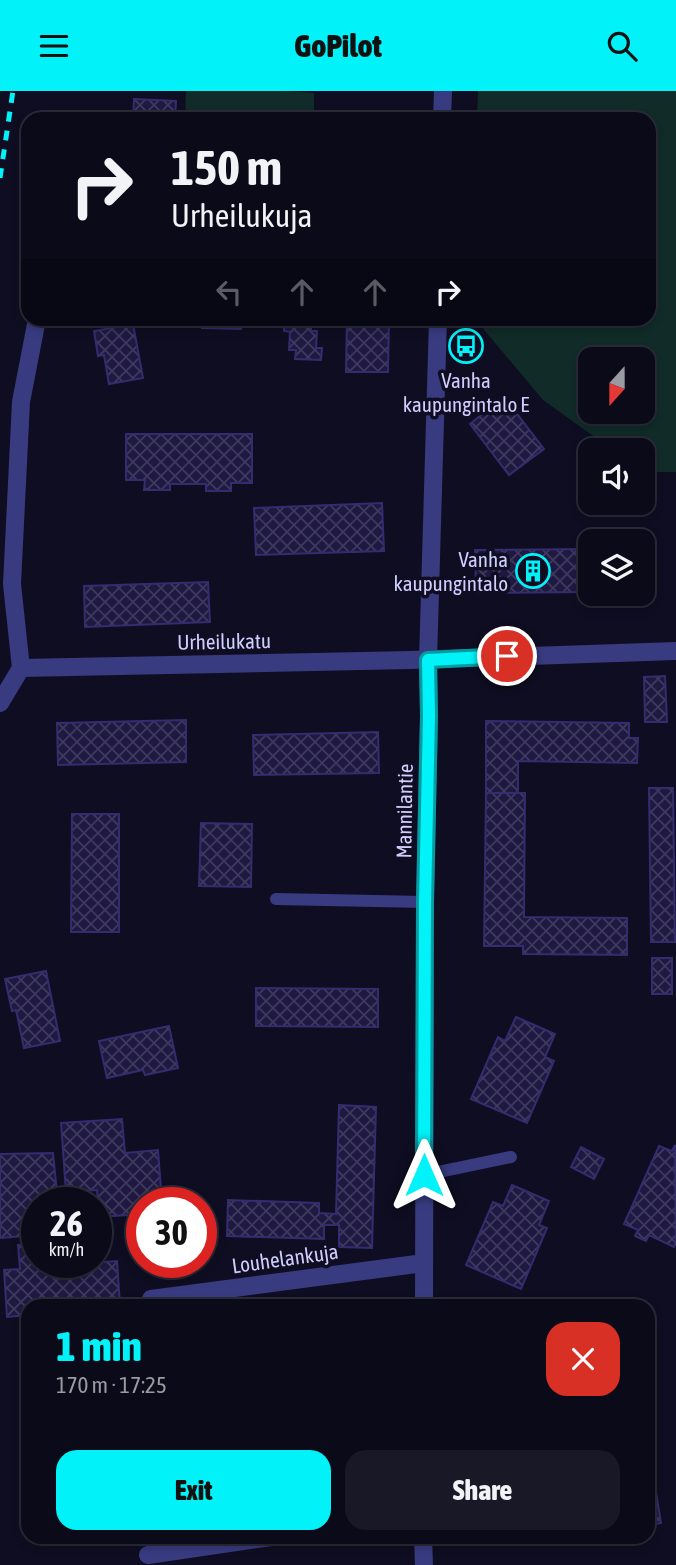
<!DOCTYPE html>
<html lang="en">
<head>
<meta charset="utf-8">
<style>
	:root { --surface:#0b0a19; --page:#191826; --text:#f1f3f6; --muted:#9a9aa2; --line:#2b2b38; --accent:#01f2f8 }
	body { margin:0; font-family:"Asap Condensed",sans-serif; background:var(--page); color:var(--text); height:100vh; display:flex; flex-direction:column; font-size:26px; white-space:nowrap }
	* { box-sizing:border-box; margin:0 }
	p { font-size:23px; color:var(--muted) }
	.icon { flex:none; width:38px; height:38px; fill:none; stroke:currentColor; stroke-width:2; stroke-linecap:round; stroke-linejoin:round }
	.map { position:relative; flex:1; overflow:hidden }
	.sheet { position:absolute; left:21px; top:1208px; width:634px; height:245px; display:flex; flex-direction:column; background:var(--surface); border-radius:21px; box-shadow:0 4px 10px #0003,0 0 0 2px var(--line) }
	.sheet>* { flex:none }
	.top-card { position:absolute; left:21px; top:21px; width:635px; height:214px; border-radius:21px; box-shadow:0 4px 10px #0003,0 0 0 2px var(--line); background:#0b0a19; color:var(--text); overflow:hidden }
	.needle { width:46px; rotate:201deg }
	.buttons { position:absolute; left:578px; top:256px; display:grid; gap:14px }
	.buttons a { display:grid; place-items:center; width:77px; height:77px; border-radius:14px; background:var(--surface); box-shadow:0 4px 10px #0003,0 0 0 2px var(--line); font-size:35px }
	.speed { position:absolute; left:21px; top:1096px; display:flex; gap:14px; font-size:35px; font-weight:700; text-align:center }
	.speed>* { display:grid; place-content:center; width:91px; height:91px; border-radius:50%; background:var(--surface); box-shadow:0 4px 10px #0003,0 0 0 2px var(--line); line-height:1 }
	.speed small { font-size:18px; font-weight:400 }
	.speed .limit { border:10px solid #d22; background:#fff; color:#111 }
	.pin { position:absolute; display:grid; place-items:center; width:60px; height:60px; color:#fff; margin:-30px; border:4px solid #fff; border-radius:50%; box-shadow:0 2px 7px #0007 }
	.me { position:absolute; width:77px; margin:-38px; rotate:0deg; stroke-linejoin:round; filter:drop-shadow(0 0 5px #0008) }
	.turn { display:flex; align-items:center; gap:24px; height:147px; padding:0 35px; font-size:32px }
	.turn .icon { width:91px; height:91px; stroke-width:2.5 }
	.turn b { display:block; font-size:49px; line-height:60px }
	.lanes { display:flex; align-items:center; height:66px; padding:0 35px; background:#0003; justify-content:center; gap:35px; direction:ltr }
	.lanes .off { opacity:.35 }
	.round { display:grid; place-items:center; flex:none; width:74px; height:74px; border-radius:21px; background:var(--page) }
	.summary { display:flex; align-items:center; justify-content:space-between; height:119px; padding:0 35px }
	h1 { font-size:42px; font-weight:800; line-height:52px; color:var(--accent) }
	.cta { display:flex; gap:14px; margin-top:auto; padding:14px 35px }
	.cta a { flex:1; height:80px; border-radius:21px; background:var(--accent); color:#111; font-size:28px; font-weight:800; line-height:80px; text-align:center }
	.cta a+a { background:var(--page); color:var(--text) }
	header { display:flex; justify-content:space-between; align-items:center; height:91px; padding:0 35px; background:var(--accent); color:#111; font-size:32px; font-weight:800 }
	.map>svg:first-child { display:block }
	.park { fill:#102b28; fill-rule:evenodd }
	.building { fill:url(#building-cross-hatch); stroke:#342c6e; stroke-width:2 }
	.lines { fill:none; stroke-linecap:round; stroke-linejoin:round }
	.lane { stroke:#383b80; stroke-width:12 }
	.street { stroke:#383b80; stroke-width:18 }
	.rail { stroke:#01f2f8; stroke-width:5; stroke-dasharray:10 9; stroke-linecap:butt }
	.route-casing { stroke:#019da1; stroke-width:18 }
	.route { stroke:#01f2f8; stroke-width:12 }
	.labels { text-anchor:middle; dominant-baseline:central; stroke-width:7; stroke-linejoin:round; paint-order:stroke }
	.poi-label { font-size:21px; fill:#d0ceff; stroke:#0f0d21 }
	.street-label { font-size:21px; fill:#d0ceff; stroke:#0f0d21 }
</style>
</head>
<body>
<header><svg class="icon" aria-label="menu" viewBox="0 0 24 24"><path d="M4 6h16M4 12h16M4 18h16"/></svg>GoPilot<svg class="icon" aria-label="search" viewBox="0 0 24 24"><circle cx="10" cy="10" r="6"/><path d="M15 15l6 6"/></svg></header>
<div class="map">
<svg width="676" height="1474" viewBox="0 0 676 1474">
	<defs>
		<pattern id="building-cross-hatch" width="8" height="8" patternUnits="userSpaceOnUse" patternTransform="scale(1.75)"><rect width="8" height="8" fill="#1f1942"/><path d="M0 0l8 8M0 8l8-8" fill="none" stroke="#3e395e"/></pattern>
	</defs>
	<rect width="100%" height="100%" fill="#0f0d21"/>
	<path class="park" d="M186,0H285L314,2V28H185Z
		M478,0H676V381H644L642,379V359H613L543,309L475,228H649V28H477ZM590,268H642V320H590Z"/>
	<path class="building" d="M134,8L176,10L175,28H133Z
		M325,23L362,24V28H325Z
		M202,228H241V238L202,237Z
		M284,228H311V240H317L316,257H322L321,269L295,268L296,259H289L290,241L284,240Z
		M347,228H389L388,281H346Z
		M133,233L143,287L109,293L104,264L98,265L94,240Z
		M504,306L544,358L509,384L470,333Z
		M126,343H252V392H231V400H206V393H170V399H144L145,389H126Z
		M382,412L384,460L256,464L254,417Z
		M590,458V501L476,502L475,459Z
		M208,491L210,531L85,536L84,495Z
		M665,585L667,631H645L644,586Z
		M186,629V671L58,674L57,632Z
		M486,630L629,632V647H638L637,672L518,670V702H486Z
		M378,641L379,682L254,684L253,644Z
		M649,697H673L675,851H651Z
		M486,702H525L524,826L627,827V864L523,863V855H484Z
		M72,723H119V841H71Z
		M201,732L252,733L251,796L199,795Z
		M652,867H672V903H652Z
		M46,880L60,950L24,957L16,919L12,920L5,888Z
		M256,897L378,898V936L256,935Z
		M516,926L555,943L545,966L554,970L527,1032L471,1008L498,946L505,950Z
		M169,935L178,977L145,984L143,979L107,987L99,950Z
		M339,1014L376,1016L372,1157L339,1156V1134H324V1148L227,1145L228,1109L319,1112V1122L336,1123Z
		M122,1028L125,1062L158,1059L162,1111H142V1123L99,1126L97,1099L66,1101L61,1032Z
		M675,1054L676,1151L674,1156L649,1144L646,1150L635,1145L638,1139L624,1133L659,1055L672,1060Z
		M581,1056L604,1068L594,1088L571,1076Z
		M53,1062L58,1111H37V1144L0,1147V1063Z
		M512,1094L549,1110L539,1134L547,1137L521,1198L466,1174L493,1111L503,1115Z
		M37,1153V1171H44V1175L117,1170L120,1214H28V1224L7,1226L4,1179L20,1178L18,1154Z
		M648,1377H652L661,1432L648,1434Z"/>
	<g class="lines">
		<path class="lane" d="M276,808L425,811
			M424,1084L511,1066"/>
		<path class="street" d="M442,28L443,0
			M21,577L410,569L676,560
			M0,612L21,577L12,493L21,311L37,228
			M151,1208L424,1172
			M424,1214L425,811L429,625L428,569L438,228
			M423,1446L424,1474
			M148,1464L271,1446"/>
		<path class="rail" d="M0,87L13,0"/>
	</g>
	<g class="lines">
		<g class="route-casing">
			<path id="route" d="M424,1084L425,811L429,625L428,569L507,565"/>
		</g>
		<use href="#route" class="route"/>
	</g>
	<defs>
		<g id="bus-ring" transform="scale(1.75)"><circle r="9.5" fill="#0f0d21" stroke="#01f2f8" stroke-width="1.5"/><path d="M-5-6H5V4H4V6H2V4H-2V6H-4V4H-5ZM-3.5-4V0h7V-4ZM-3.5 1.2v1.5H-2V1.2ZM2 1.2v1.5H3.5V1.2Z" fill="#01f2f8"/></g>
		<g id="building-ring" transform="scale(1.75)"><circle r="9.5" fill="#0f0d21" stroke="#01f2f8" stroke-width="1.5"/><path d="M-4-6H4V6H1V3H-1V6H-4ZM-2.5-4.3h1.7v1.8h-1.7ZM.8-4.3h1.7v1.8H.8ZM-2.5-1h1.7V.8h-1.7ZM.8-1h1.7V.8H.8Z" fill="#01f2f8"/></g>
	</defs>
	<g fill-rule="evenodd">
		<use href="#bus-ring" x="466" y="255"/>
		<use href="#building-ring" x="533" y="480"/>
	</g>
	<g class="labels">
		<g class="poi-label">
			<text x="466" y="289">Vanha<tspan x="466" dy="24">kaupungintalo E</tspan></text>
			<text x="508" y="468" text-anchor="end">Vanha<tspan x="508" dy="24">kaupungintalo</tspan></text>
		</g>
		<g class="street-label">
			<text transform="translate(224 550) rotate(-1)">Urheilukatu</text>
			<text transform="translate(404 720) rotate(-89)">Mannilantie</text>
			<text transform="translate(285 1167) rotate(-8)">Louhelankuja</text>
		</g>
	</g>
</svg>
<div class="buttons">
<a><svg class="needle" viewBox="-14 -14 28 28"><path d="M0-13l5 13h-10z" fill="#e53935"/><path d="M0 13l5-13h-10z" fill="#9a9aa2"/></svg></a>
<a><svg class="icon" aria-label="sound" viewBox="0 0 24 24"><path d="M4 9h4l5-4v14l-5-4H4zM17 9q2 3 0 6"/></svg></a>
<a><svg class="icon" aria-label="layers" viewBox="0 0 24 24"><path d="M12 4l9 5-9 5-9-5zM3 14l9 5 9-5"/></svg></a>
</div>
<div class="speed"><div>26<small>km/h</small></div><div class="limit">30</div></div>
<div class="pin" style="left:507px;top:565px;background:#d93025"><svg class="icon" aria-label="arrive" viewBox="0 0 24 24"><path d="M6 21V4h12l-3 4 3 4H6"/></svg></div>
<svg class="me" style="left:424px;top:1084px" viewBox="-20 -20 40 40"><path d="M0-17L14 15 0 8-14 15z" fill="#01f2f8" stroke="#fff" stroke-width="4"/></svg>
<div class="top-card">
<div class="turn"><svg class="icon" aria-label="right" viewBox="0 0 24 24"><path d="M7 20v-9h11M14 6l5 5-5 5"/></svg><div><b>150 m</b>Urheilukuja</div></div>
<div class="lanes"><svg class="icon off" aria-label="left" viewBox="0 0 24 24"><path d="M17 20v-9H6M10 6l-5 5 5 5"/></svg><svg class="icon off" aria-label="ahead" viewBox="0 0 24 24"><path d="M12 20V5M6 11l6-6 6 6"/></svg><svg class="icon off" aria-label="ahead" viewBox="0 0 24 24"><path d="M12 20V5M6 11l6-6 6 6"/></svg><svg class="icon" aria-label="right" viewBox="0 0 24 24"><path d="M7 20v-9h11M14 6l5 5-5 5"/></svg></div>
</div>
<section class="sheet">
<div class="summary"><div><h1>1 min</h1><p>170 m · 17:25</p></div><a class="round" style="background:#d93025;color:#fff"><svg class="icon" aria-label="close" viewBox="0 0 24 24"><path d="M6 6l12 12M18 6L6 18"/></svg></a></div>
<div class="cta"><a>Exit</a><a>Share</a></div>
</section>
</div>
</body>
</html>
